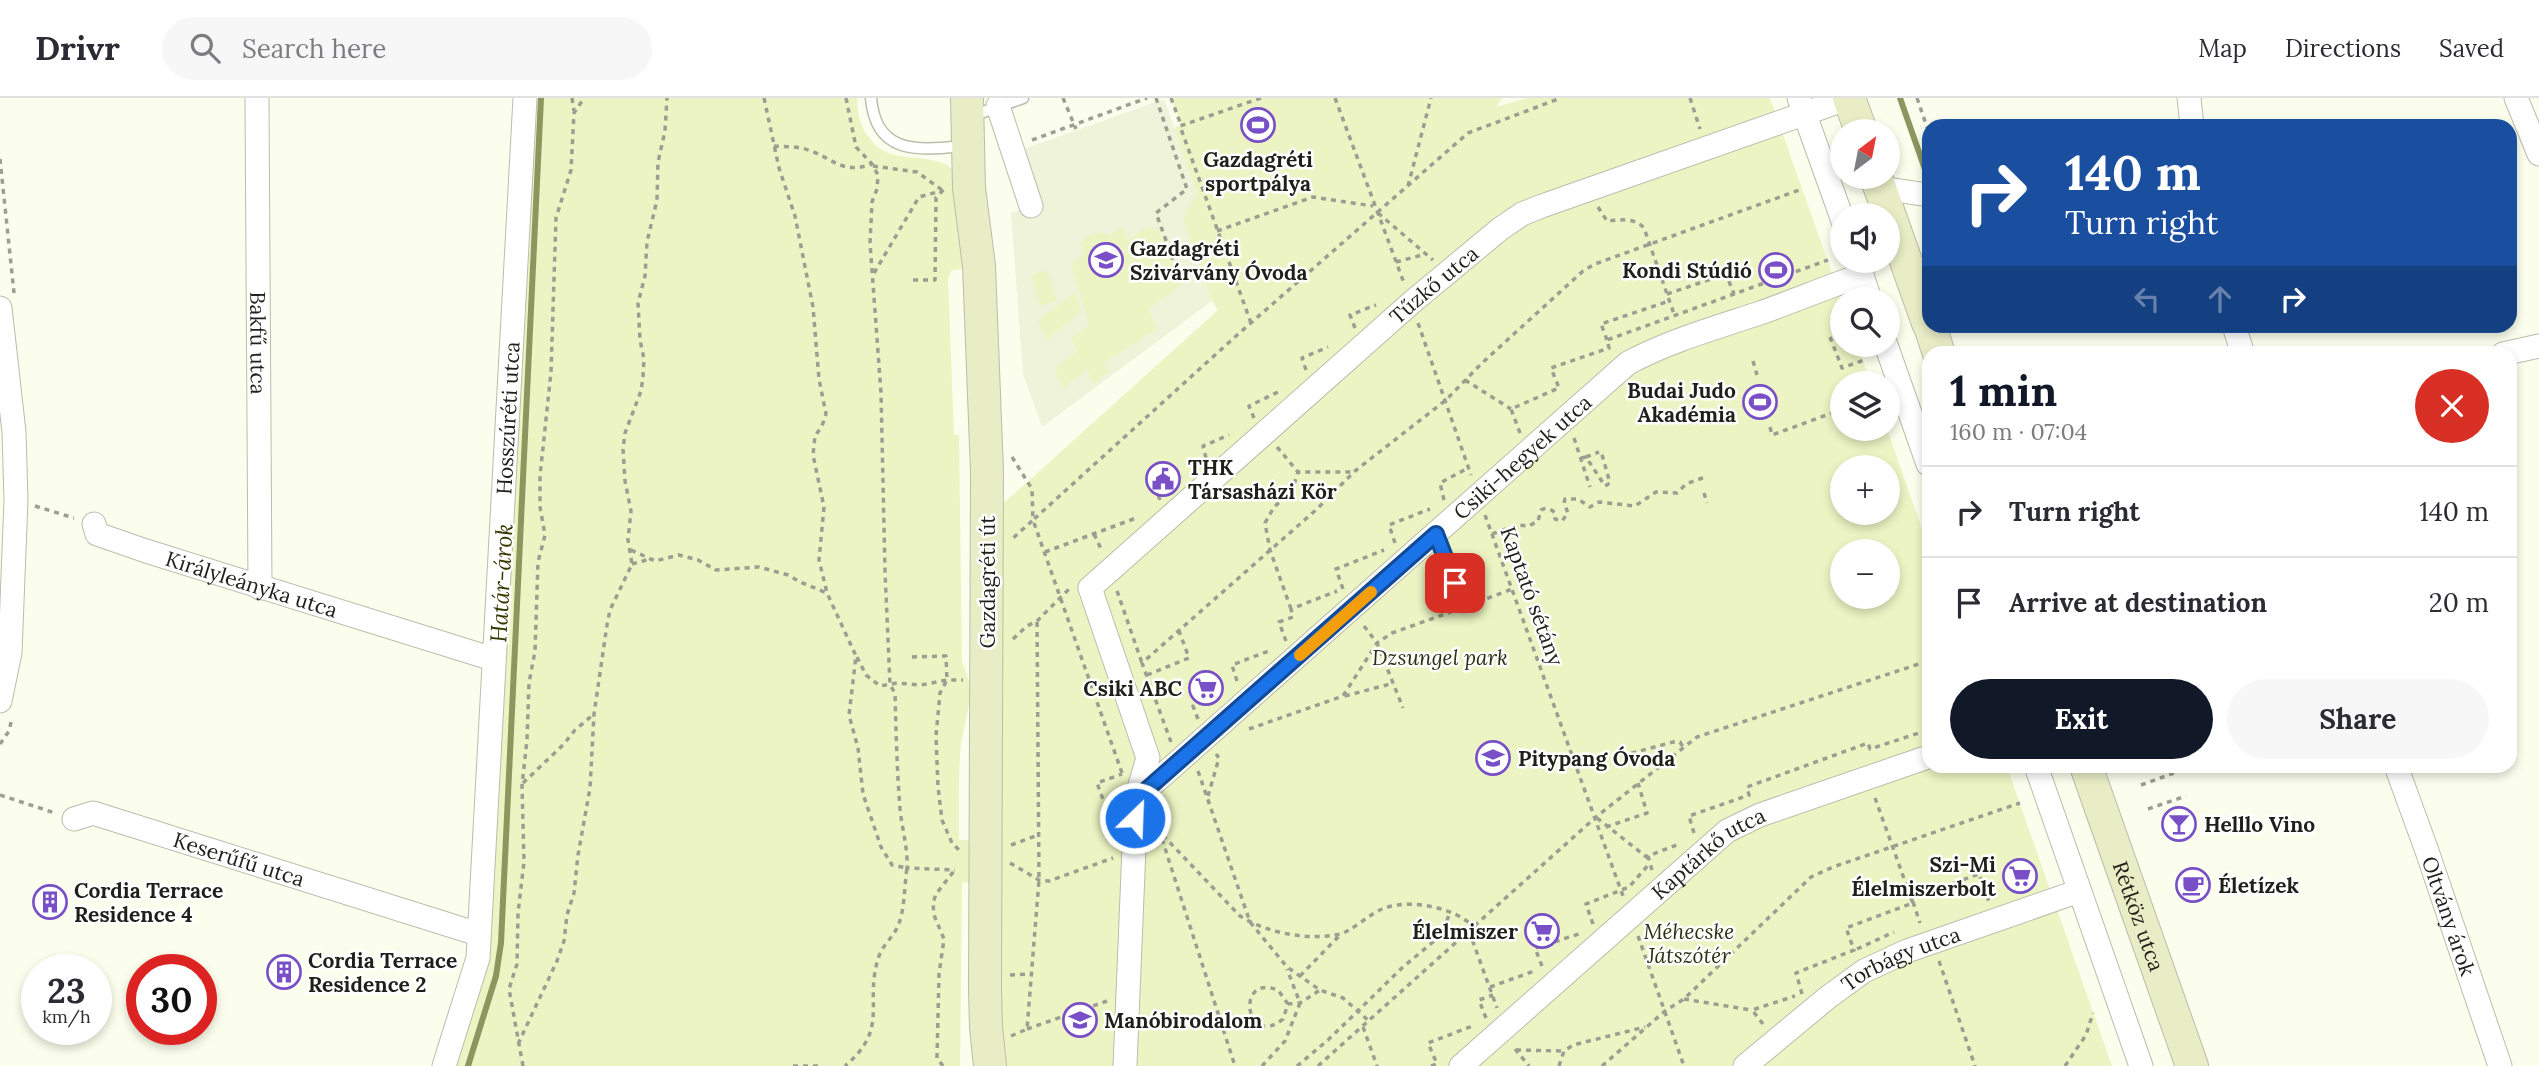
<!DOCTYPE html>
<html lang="en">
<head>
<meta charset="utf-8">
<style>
	:root { --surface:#fff; --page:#f7f7f7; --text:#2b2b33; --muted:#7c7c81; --line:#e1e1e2; --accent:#111827 }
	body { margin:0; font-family:Lora,serif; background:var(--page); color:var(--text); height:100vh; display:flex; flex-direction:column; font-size:26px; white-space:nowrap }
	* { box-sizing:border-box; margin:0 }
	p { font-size:23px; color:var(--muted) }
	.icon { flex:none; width:38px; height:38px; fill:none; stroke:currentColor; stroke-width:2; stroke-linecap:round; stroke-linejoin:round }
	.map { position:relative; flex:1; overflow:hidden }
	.panel { position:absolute; left:1922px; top:248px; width:595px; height:427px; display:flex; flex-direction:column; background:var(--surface); border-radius:21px; box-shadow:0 4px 10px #0003 }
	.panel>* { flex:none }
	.guide { position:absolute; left:1922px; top:21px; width:595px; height:214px; border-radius:21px; box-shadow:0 4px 10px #0003; background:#1a4fa0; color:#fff; overflow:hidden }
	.needle { width:46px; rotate:32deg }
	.fabs { position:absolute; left:1830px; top:21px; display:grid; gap:14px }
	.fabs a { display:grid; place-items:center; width:70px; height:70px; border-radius:50%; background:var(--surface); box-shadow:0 4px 10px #0003; font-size:35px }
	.speed { position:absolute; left:21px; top:856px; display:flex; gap:14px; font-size:35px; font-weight:700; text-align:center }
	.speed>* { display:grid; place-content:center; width:91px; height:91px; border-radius:50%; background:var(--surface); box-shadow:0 4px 10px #0003; line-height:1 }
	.speed small { font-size:18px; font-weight:400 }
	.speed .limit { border:10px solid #d22; background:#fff; color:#111 }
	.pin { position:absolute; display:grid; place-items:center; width:60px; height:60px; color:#fff; margin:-30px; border-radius:14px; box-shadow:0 4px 10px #0006 }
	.me { position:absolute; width:77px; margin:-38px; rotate:24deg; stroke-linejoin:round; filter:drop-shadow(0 0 5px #0008) }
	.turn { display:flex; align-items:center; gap:24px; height:147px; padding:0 28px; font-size:32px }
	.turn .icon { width:91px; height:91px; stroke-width:2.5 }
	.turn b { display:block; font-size:49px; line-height:60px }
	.lanes { display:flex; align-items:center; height:66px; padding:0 28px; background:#0003; justify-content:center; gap:35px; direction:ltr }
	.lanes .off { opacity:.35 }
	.round { display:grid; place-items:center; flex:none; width:74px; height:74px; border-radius:37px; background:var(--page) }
	.head { display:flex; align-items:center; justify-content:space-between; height:119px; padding:0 28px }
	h1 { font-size:42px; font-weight:700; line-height:52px; color:var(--accent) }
	.action { display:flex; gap:14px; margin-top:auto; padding:14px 28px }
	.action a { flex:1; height:80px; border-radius:42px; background:var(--accent); color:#fff; font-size:28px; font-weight:700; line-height:80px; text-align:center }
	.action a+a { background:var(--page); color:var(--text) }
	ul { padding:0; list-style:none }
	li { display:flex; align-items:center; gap:21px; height:91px; padding:0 28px; border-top:2px solid var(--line) }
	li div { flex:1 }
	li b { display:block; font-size:26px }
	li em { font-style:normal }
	header { display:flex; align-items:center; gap:42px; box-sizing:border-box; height:98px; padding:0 35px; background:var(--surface); border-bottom:2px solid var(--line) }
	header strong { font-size:33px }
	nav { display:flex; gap:38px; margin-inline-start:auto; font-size:24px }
	.search { width:490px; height:63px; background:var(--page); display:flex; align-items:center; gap:18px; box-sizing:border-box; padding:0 24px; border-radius:38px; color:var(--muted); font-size:26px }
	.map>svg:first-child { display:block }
	.built { fill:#eff3da }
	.green { fill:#ecf4c3; fill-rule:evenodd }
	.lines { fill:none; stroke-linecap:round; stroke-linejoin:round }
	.stream { stroke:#8e9660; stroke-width:6 }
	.lane-casing { stroke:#babdac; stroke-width:13 }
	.street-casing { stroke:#babdac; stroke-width:25 }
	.secondary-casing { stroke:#babdac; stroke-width:34 }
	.path { stroke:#9b9e91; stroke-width:3.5; stroke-dasharray:5 5; stroke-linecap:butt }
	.lane { stroke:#fff; stroke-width:10 }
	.street { stroke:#fff; stroke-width:23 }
	.secondary { stroke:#e8edc6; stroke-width:32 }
	.route-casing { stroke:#114b97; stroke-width:18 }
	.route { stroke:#1a73e8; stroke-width:12 }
	.slow { stroke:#f59e0b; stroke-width:12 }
	.labels { text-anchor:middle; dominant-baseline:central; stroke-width:5; stroke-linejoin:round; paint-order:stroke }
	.poi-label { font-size:21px; font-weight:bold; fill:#1e2019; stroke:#fff; text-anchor:start }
	.street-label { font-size:21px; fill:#1e2019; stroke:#fff }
	.park-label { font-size:21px; font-style:italic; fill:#2d3010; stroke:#fff }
	.water-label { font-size:23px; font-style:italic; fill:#343900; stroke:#fff }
</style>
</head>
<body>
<header>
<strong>Drivr</strong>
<div class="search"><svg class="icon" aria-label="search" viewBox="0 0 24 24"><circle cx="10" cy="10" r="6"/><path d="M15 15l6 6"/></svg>Search here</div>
<nav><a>Map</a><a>Directions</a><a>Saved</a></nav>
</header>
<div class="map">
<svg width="2539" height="968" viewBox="0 0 2539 968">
	<rect width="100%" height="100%" fill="#fbfeec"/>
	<path class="built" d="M1164,1L1197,95L1184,121L1212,203L1042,329L1023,276L1011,115L1043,104L1024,51Z"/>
	<path class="green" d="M535,0H857C858,17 859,27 870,41C892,70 928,51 954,72L964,171L952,172L948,180L954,337H959L962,564C980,599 961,624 960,659C958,687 959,714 959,742H968L976,784L962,785L960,968H454L487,860Z
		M1171,0H1502L1496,9L1527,0H1770L1843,206V247H1857L1871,285H1843V331H1887L1928,448V668L2007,669L2112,968H997L994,414L1218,212L1212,203L1183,121L1197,95L1174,30L1181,27ZM1843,369H1888V415H1843ZM1843,453H1888V499H1843Z
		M1148,128L1154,133L1158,130L1182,187L1149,211L1157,231L1103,265L1109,274L1093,286L1087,271L1062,291L1055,270L1077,254L1071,239L1089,227L1071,166L1084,156L1080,144L1096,134L1098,136L1104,134L1110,137L1123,129L1128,143Z
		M1047,172L1057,203L1041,208L1031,177Z
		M1075,195L1081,214L1046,242L1038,222Z"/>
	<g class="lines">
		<path class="stream" d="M1900,0L1927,77
			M468,968L496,878L501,845L541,0"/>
		<g class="lane-casing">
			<path id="lane" d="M871,0C876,58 919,52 965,48
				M969,19L1023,0
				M1436,436L1464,509"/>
		</g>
		<g class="street-casing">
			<g id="street">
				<path id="s1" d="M257,0L260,490"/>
				<path d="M1799,0L1843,123"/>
				<path d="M2189,0L2192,28"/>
				<path d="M2516,0L2539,56"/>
				<path d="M998,8L1031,108"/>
				<path d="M1881,90L1928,97"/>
				<path d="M1857,163L1870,201"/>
				<path d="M0,210L14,334L16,402L10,555L0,603"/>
				<path d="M2234,228L2243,256"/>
				<path d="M1886,247L1928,366"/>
				<path d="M2503,256L2539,248"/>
				<path id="s2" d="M94,426L97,436L146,453L493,561"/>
				<path d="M2036,668L2141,968"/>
				<path id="s3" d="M2396,668L2427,753L2500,968"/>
				<path id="s4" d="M1136,701L1628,265C1669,243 1715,230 1760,215C1794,203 1827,189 1862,177"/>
				<path id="s5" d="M74,721L93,715L478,836"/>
				<path id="s6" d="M444,968L478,860L525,0"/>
				<path id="s7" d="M1125,968L1136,701L1148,660L1090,490L1411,205L1500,131L1522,116L1542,108L1849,0"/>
				<path id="s8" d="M1461,968L1727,733L1760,717L1928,659"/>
				<path id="s9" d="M1745,968L1827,900L1864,873L1907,853L2079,793"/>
			</g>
		</g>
		<g class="secondary-casing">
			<g id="secondary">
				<path d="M967,0L969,90L979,168L987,374L985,891L986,929L990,968"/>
				<path d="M1849,0L1861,33"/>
				<path d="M1876,79L1928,225"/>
				<path d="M1930,228L1939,256"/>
				<path id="s10" d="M2086,668L2192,968"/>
			</g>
		</g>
		<path class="path" d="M572,0L574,13
			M764,0L779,70L795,118L813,209L819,281L826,316L822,328L815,338L813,357L824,409L819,462L827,495L856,558L849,617L858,650L863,696L881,749L892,767L907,770C904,789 905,814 897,830C892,840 883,847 879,858C863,905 891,929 845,968
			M846,0L856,49L872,66L878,77L877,91L872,104L870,145L881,295L885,473L890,587L895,595C896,634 897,672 900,711C902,731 908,750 907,770L955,772
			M1063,0L1076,31
			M1156,0L1187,91L1156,115L1175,167
			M1171,0L1181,27
			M1335,0L1404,185
			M1690,0L1700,31
			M1917,0L1928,32
			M1032,42L1147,0
			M774,48C785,49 798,48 808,52C833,60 842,77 872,66
			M0,61L14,195
			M873,68L917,74L942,92
			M1408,88L1431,0
			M1598,109L1607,123C1620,122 1634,119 1644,130L1674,216
			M1378,115L1433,162
			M1217,133L1313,99L1373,108
			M1396,164L1426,156
			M874,175L919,99L941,93
			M913,182H935L936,100L944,91
			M1667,196L1726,176L1734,196
			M1251,225L1180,28L1261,0
			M1418,225L1471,377
			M1355,230L1350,217L1376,207
			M1830,239L1842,270L1864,262
			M1607,242L1601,226L1669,203
			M1753,263L1757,277
			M1306,272L1302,260L1328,249
			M1465,282L1511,311
			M1254,320L1249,308L1278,294
			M1770,329L1772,337L1843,311
			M1520,335L1511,311L1559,290L1551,270L1609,250L1607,242L1828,162
			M1574,340L1590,389
			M1277,349L1298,374H1353
			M1012,359L1032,391L1033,422L1012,441
			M1586,359L1599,354
			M1206,360L1203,348L1229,337
			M1581,360L1586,359L1605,388L1610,385L1601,353
			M1704,395L1707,405
			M1160,402L1156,391L1182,379
			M1444,402L1440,385L1468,370
			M35,408L74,420
			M1485,417L1623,798
			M1094,436L1102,453
			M1492,436L1517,427L1529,428L1538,423L1541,412C1547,409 1551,411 1555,415V421L1562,423L1568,415L1564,405L1565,401H1578L1590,409L1599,404L1635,408L1656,394L1677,395L1686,386L1705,379
			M1395,445L1389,427L1430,411
			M631,452L655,463L679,457L698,462L716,472L759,469L788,477L800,484L827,495
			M1045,454L1136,420
			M632,466L650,461
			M1343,491L1336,471L1384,452
			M1117,493L1142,565
			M1478,504L1512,491
			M1291,511L1270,452L1265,425L1274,409L1292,393L1298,374
			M1364,528L1377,545L1403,610
			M1013,541L1027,528L1037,523L1069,491
			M1286,543L1279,524L1293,519L1291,511L1337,493
			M857,559L866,577L880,588L897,585L921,587L947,582H963
			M912,559L946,558L947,582L940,595L936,638L938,689L942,722L952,745L959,752
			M1147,577L1189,560L1179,533
			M1237,583L1232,567L1271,552
			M1345,598L1394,585
			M1198,621L1193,608L1224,594
			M1249,631L1343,598L1377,545L1392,535L1451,514
			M1171,644L1142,565L1317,411L1355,373L1446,302L1481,266L1583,173L1595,166L1802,91
			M0,646L9,633L12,620
			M1573,657L1603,663L1673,644H1680L1683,649
			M2008,670L2012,668
			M1198,673L1250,824L1287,869L1320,892L1343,900L1369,923
			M1122,675L1033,422L1236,238L1468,35L1561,0
			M523,685L563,647L575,632L594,616
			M2141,687L2177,674
			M0,697L55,715
			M1208,698L1219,660L1216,656
			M1875,700L1911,800
			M2148,711L2186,698
			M1597,720L1649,761
			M1113,729L1097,685L1122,676
			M1606,729L1647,715L1638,685
			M1156,730L1240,818C1267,835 1308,843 1340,836C1352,833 1368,817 1382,811C1409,800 1454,809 1474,829
			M1694,735L1689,718L1749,697L1747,689L1868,645L1870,651L1928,632
			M1162,741L1235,968
			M1011,747L1038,737
			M1010,765L1039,782L1049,783L1113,760
			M1652,772L1648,758L1679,746
			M1913,804L1920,825
			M1593,826L1586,806L1629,789L1650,765
			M1469,833L1497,910
			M1638,838L1684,968
			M1857,851L1894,834
			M1939,863L1975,968
			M1542,868L1535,850L1579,836
			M1010,877L1032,876
			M1300,878L1342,835
			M1490,889L1537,872
			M1802,896L1796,875L1854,852L1846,830L1913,805L1911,800L1979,776L1989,804
			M1684,901L1751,912
			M1288,906L1278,892C1234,875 1246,952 1283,921L1288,906L1300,905L1320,892
			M1486,920L1479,902L1493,897
			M1763,926L1752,912L1795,898
			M1363,929L1377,968
			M1027,931L1107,903
			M1011,938L1027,931L1039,782L1037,523
			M518,946L557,863L564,843L567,817L574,795L578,757L590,690L594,616L607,527L610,512L632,466L628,442L631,413L625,383L623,351L625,335L641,293L643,279L644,261L640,242L638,205L645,178L647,144L657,102L658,64L665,33L667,0
			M1515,951L1529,968
			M1516,952L1564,953
			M523,968L509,891L517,866L518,815L524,764L522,687L527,642L529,585L535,553L538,464L545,437L540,409V378L551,274L556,120L571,72L574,15L584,0
			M793,968H821
			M943,968L937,960L939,876L944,841L934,817L933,805L936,796L954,773
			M1262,968L1285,943L1300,905L1287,871
			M1297,968L1328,942L1403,869L1439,839L1447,823L1450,813
			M1318,968L1596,719L1697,639L1928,563
			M1431,968L1437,966L1428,945L1475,927
			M1559,968L1564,953L1573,947L1645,929
			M1602,968L1665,913L1684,901L1811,779L1833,769L2020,705
			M2065,968L2086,937L2093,915"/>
		<use href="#lane" class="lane"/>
		<use href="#street" class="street"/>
		<use href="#secondary" class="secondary"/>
	</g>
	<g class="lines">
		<g class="route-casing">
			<path id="route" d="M1135,720L1136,701L1436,436L1455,485"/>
		</g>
		<use href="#route" class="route"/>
		<path class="slow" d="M1300,557L1371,494"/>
	</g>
	<defs>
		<g id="stadium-ring" transform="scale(1.75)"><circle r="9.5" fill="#fff" stroke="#784fc7" stroke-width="1.5"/><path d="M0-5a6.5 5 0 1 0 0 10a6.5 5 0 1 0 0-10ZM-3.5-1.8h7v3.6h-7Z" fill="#784fc7"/></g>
		<g id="school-ring" transform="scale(1.75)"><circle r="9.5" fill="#fff" stroke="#784fc7" stroke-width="1.5"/><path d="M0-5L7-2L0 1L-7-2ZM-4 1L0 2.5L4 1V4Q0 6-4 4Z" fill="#784fc7"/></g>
		<g id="civic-ring" transform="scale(1.75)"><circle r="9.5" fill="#fff" stroke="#784fc7" stroke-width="1.5"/><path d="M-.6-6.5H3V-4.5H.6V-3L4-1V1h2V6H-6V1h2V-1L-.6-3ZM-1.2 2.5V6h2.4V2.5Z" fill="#784fc7"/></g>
		<g id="supermarket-ring" transform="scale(1.75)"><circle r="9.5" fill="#fff" stroke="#784fc7" stroke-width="1.5"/><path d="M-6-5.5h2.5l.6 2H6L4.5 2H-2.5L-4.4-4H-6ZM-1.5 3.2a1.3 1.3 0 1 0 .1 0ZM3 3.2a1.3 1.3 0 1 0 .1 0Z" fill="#784fc7"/></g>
		<g id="bar-ring" transform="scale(1.75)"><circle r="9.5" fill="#fff" stroke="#784fc7" stroke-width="1.5"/><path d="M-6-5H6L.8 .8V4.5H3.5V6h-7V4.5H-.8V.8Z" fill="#784fc7"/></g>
		<g id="cafe-ring" transform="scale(1.75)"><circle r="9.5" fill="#fff" stroke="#784fc7" stroke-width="1.5"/><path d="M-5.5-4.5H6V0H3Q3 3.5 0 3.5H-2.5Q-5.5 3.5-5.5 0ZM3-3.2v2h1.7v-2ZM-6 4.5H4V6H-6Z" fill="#784fc7"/></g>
		<g id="building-ring" transform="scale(1.75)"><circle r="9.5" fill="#fff" stroke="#784fc7" stroke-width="1.5"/><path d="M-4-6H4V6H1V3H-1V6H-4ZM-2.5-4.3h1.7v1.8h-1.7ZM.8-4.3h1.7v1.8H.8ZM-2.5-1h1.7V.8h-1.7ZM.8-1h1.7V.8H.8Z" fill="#784fc7"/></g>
	</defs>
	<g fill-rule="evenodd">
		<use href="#stadium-ring" x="1258" y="27"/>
		<use href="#school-ring" x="1106" y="162"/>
		<use href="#stadium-ring" x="1776" y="172"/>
		<use href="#stadium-ring" x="1760" y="304"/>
		<use href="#civic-ring" x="1163" y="381"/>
		<use href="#supermarket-ring" x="1206" y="590"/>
		<use href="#school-ring" x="1493" y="660"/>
		<use href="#bar-ring" x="2179" y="726"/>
		<use href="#supermarket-ring" x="2020" y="778"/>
		<use href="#cafe-ring" x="2193" y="787"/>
		<use href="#building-ring" x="50" y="804"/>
		<use href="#supermarket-ring" x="1542" y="833"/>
		<use href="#building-ring" x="284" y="874"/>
		<use href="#school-ring" x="1080" y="922"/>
	</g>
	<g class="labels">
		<g class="poi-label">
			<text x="1258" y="61" text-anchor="middle">Gazdagréti<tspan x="1258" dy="24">sportpálya</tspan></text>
			<text x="1130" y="150">Gazdagréti<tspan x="1130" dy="24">Szivárvány Óvoda</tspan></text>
			<text x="1752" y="172" text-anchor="end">Kondi Stúdió</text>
			<text x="1736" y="292" text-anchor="end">Budai Judo<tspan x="1736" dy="24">Akadémia</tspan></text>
			<text x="1188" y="369">THK<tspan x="1188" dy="24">Társasházi Kör</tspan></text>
			<text x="1182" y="590" text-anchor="end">Csiki ABC</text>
			<text x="1518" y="660">Pitypang Óvoda</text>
			<text x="2204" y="726">Helllo Vino</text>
			<text x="1996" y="766" text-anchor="end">Szi-Mi<tspan x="1996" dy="24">Élelmiszerbolt</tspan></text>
			<text x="2218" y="787">Életízek</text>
			<text x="74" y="792">Cordia Terrace<tspan x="74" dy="24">Residence 4</tspan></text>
			<text x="1518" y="833" text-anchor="end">Élelmiszer</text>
			<text x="308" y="862">Cordia Terrace<tspan x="308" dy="24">Residence 2</tspan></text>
			<text x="1104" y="922">Manóbirodalom</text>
		</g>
		<g class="street-label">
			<text stroke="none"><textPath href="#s7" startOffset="948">Tűzkő utca</textPath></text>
			<text stroke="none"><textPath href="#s1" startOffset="245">Bakfű utca</textPath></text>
			<text stroke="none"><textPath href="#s6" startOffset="654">Hosszúréti utca</textPath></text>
			<text stroke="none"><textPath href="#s4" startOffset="516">Csiki-hegyek utca</textPath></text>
			<text transform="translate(987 484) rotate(-90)">Gazdagréti út</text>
			<text stroke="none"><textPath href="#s2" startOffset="173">Királyleányka utca</textPath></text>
			<text transform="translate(1532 498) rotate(70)">Kaptató sétány</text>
			<text stroke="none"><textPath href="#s8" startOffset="327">Kaptárkő utca</textPath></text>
			<text stroke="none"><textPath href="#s5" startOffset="173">Keserűfű utca</textPath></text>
			<text stroke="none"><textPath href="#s10" startOffset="159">Rétköz utca</textPath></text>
			<text stroke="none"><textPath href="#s3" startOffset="159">Oltvány árok</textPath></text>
			<text stroke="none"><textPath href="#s9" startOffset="191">Torbágy utca</textPath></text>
		</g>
		<g class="park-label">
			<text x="1440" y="559">Dzsungel park</text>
			<text x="1689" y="833">Méhecske<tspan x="1689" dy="24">Játszótér</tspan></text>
		</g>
		<g class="water-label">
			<text transform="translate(501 485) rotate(-87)">Határ-árok</text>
		</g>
	</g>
</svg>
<div class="fabs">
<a><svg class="needle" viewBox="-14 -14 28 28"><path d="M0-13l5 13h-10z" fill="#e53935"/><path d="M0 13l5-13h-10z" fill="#7c7c81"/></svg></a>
<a><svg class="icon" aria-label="sound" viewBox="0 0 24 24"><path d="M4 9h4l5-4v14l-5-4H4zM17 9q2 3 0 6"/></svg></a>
<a><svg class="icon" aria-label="search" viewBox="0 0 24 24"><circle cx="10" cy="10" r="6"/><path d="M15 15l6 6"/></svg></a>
<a><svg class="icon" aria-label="layers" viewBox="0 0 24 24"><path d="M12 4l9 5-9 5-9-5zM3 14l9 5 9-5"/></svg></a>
<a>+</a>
<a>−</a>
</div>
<div class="speed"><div>23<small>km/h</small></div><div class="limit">30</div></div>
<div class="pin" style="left:1455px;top:485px;background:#d93025"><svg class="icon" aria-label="arrive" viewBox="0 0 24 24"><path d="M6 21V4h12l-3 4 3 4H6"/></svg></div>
<svg class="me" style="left:1135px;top:720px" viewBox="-20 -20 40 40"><circle r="17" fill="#1a73e8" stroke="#fff" stroke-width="3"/><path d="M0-11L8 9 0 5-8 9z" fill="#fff"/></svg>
<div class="guide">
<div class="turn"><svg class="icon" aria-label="right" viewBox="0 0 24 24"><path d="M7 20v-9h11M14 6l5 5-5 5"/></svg><div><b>140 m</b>Turn right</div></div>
<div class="lanes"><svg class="icon off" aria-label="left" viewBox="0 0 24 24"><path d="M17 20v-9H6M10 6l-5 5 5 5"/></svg><svg class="icon off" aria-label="ahead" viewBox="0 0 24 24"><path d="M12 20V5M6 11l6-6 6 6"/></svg><svg class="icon" aria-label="right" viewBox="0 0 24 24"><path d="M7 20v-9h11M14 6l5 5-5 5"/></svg></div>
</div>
<section class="panel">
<div class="head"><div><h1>1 min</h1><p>160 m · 07:04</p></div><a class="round" style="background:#d93025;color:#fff"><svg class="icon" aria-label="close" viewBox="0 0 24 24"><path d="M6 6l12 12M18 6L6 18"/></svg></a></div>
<ul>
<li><svg class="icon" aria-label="right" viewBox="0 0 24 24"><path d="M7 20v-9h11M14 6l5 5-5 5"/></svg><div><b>Turn right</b></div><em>140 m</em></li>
<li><svg class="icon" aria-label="arrive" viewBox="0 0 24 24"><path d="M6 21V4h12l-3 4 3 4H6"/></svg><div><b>Arrive at destination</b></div><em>20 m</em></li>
</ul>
<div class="action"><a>Exit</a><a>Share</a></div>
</section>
</div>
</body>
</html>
